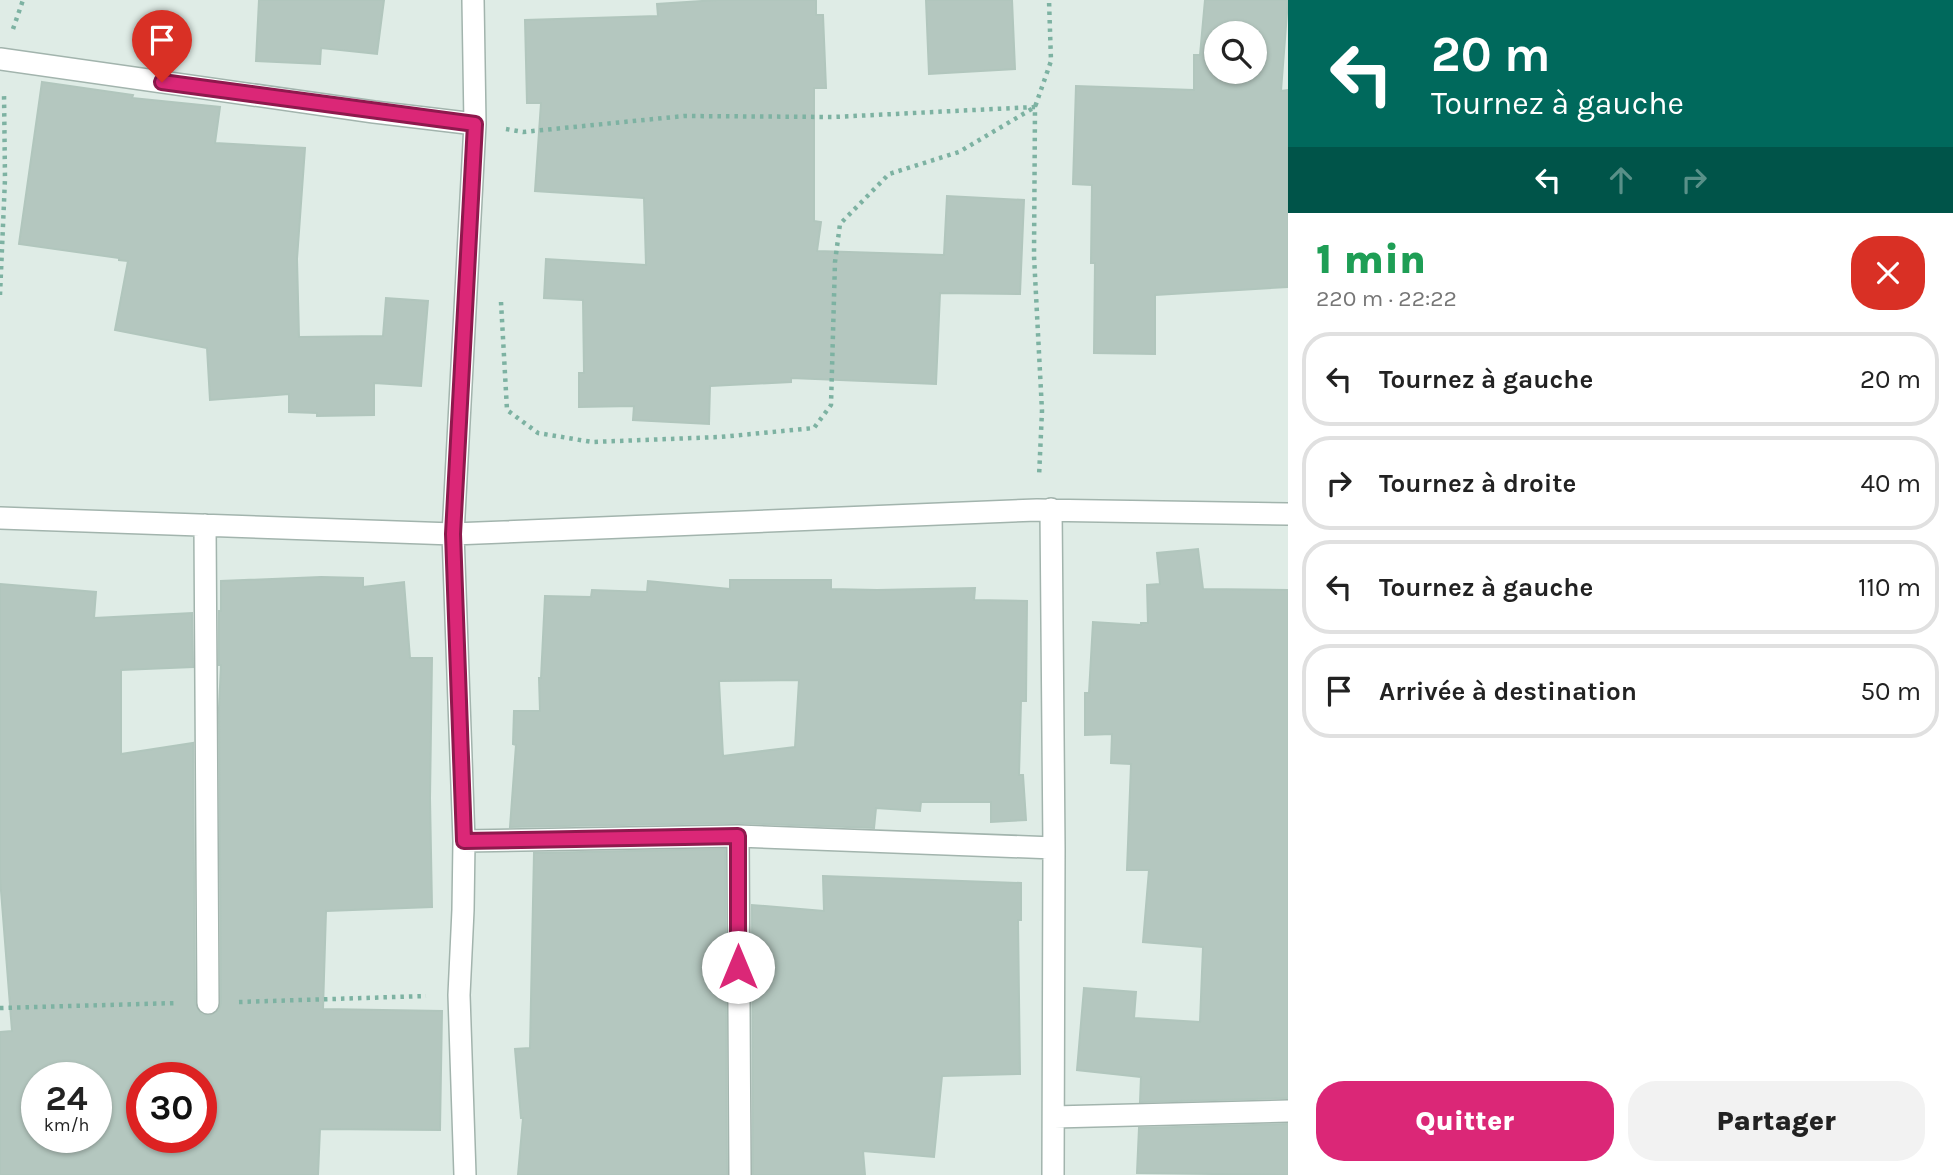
<!DOCTYPE html>
<html lang="fr">
<head>
<meta charset="utf-8">
<style>
	:root { --surface:#fff; --page:#f2f2f2; --text:#222; --muted:#767676; --line:#e0e0e0; --accent:#db2777 }
	body { margin:0; font-family:Karla,sans-serif; background:var(--page); color:var(--text); height:100vh; display:flex; flex-direction:column; font-size:26px; white-space:nowrap }
	* { box-sizing:border-box; margin:0 }
	p { font-size:23px; color:var(--muted) }
	.icon { flex:none; width:38px; height:38px; fill:none; stroke:currentColor; stroke-width:2; stroke-linecap:round; stroke-linejoin:round }
	.map { position:relative; flex:1; overflow:hidden }
	.side { display:flex; flex-direction:column; background:var(--surface); width:665px }
	.side>* { flex:none }
	.hud { background:#00695c; color:#fff; overflow:hidden }
	.fabs { position:absolute; left:1204px; top:21px; display:grid; gap:14px }
	.fabs a { display:grid; place-items:center; width:63px; height:63px; border-radius:50%; background:var(--surface); box-shadow:0 2px 5px #0004; font-size:35px }
	.speed { position:absolute; left:21px; top:1062px; display:flex; gap:14px; font-size:35px; font-weight:700; text-align:center }
	.speed>* { display:grid; place-content:center; width:91px; height:91px; border-radius:50%; background:var(--surface); box-shadow:0 2px 5px #0004; line-height:1 }
	.speed small { font-size:18px; font-weight:400 }
	.speed .limit { border:10px solid #d22; background:#fff; color:#111 }
	.pin { position:absolute; display:grid; place-items:center; width:60px; height:60px; color:#fff; margin:-72px -30px; border-radius:50% 50% 50% 0; rotate:-45deg; box-shadow:0 0 7px #0007 }
	.pin .icon { rotate:45deg }
	.me { position:absolute; width:77px; margin:-38px; rotate:0deg; stroke-linejoin:round; filter:drop-shadow(0 0 5px #0008) }
	.turn { display:flex; align-items:center; gap:24px; height:147px; padding:0 28px; font-size:32px }
	.turn .icon { width:91px; height:91px; stroke-width:2.5 }
	.turn b { display:block; font-size:49px; line-height:60px }
	.lanes { display:flex; align-items:center; height:66px; padding:0 28px; background:#0003; justify-content:center; gap:35px; direction:ltr }
	.lanes .off { opacity:.35 }
	.round { display:grid; place-items:center; flex:none; width:74px; height:74px; border-radius:28px; background:var(--page) }
	.head { display:flex; align-items:center; justify-content:space-between; height:119px; padding:0 28px }
	h1 { font-size:42px; font-weight:800; line-height:52px; color:#1e9e55 }
	.action { display:flex; gap:14px; margin-top:auto; padding:14px 28px }
	.action a { flex:1; height:80px; border-radius:28px; background:var(--accent); color:#fff; font-size:28px; font-weight:800; line-height:80px; text-align:center }
	.action a+a { background:var(--page); color:var(--text) }
	ul { padding:0; list-style:none }
	li { display:flex; align-items:center; gap:21px; height:94px; margin:0 14px 10px; padding:0 14px; border:4px solid var(--line); border-radius:28px }
	li div { flex:1 }
	li b { display:block; font-size:26px }
	li em { font-style:normal }
	main { display:flex; flex:1; min-height:0 }
	.map>svg:first-child { display:block }
	.building { fill:#b4c7bf; stroke:#b1c6bd; stroke-width:2; fill-rule:evenodd }
	.lines { fill:none; stroke-linecap:round; stroke-linejoin:round }
	.minor-casing { stroke:#a2b4ad; stroke-width:24 }
	.path { stroke:#7db2a2; stroke-width:4.5; stroke-dasharray:3.5 5; stroke-linecap:butt }
	.minor { stroke:#fff; stroke-width:21 }
	.route-casing { stroke:#8e194d; stroke-width:18 }
	.route { stroke:#db2777; stroke-width:12 }
</style>
</head>
<body>
<main>
<div class="map">
<svg width="1288" height="1175" viewBox="0 0 1288 1175">
	<rect width="100%" height="100%" fill="#dfece6"/>
	<path class="building" d="M259,0H384L377,54L321,48L320,64L256,61Z
		M717,0H816V15H823L826,88H814V221L821,222L817,251L944,255L947,196L1024,200L1020,294L940,293L936,384L791,378V382L710,386L709,424L633,420L634,406L579,407V373H584L583,300L544,298L546,259L646,265L644,198L535,191L541,103H527L525,20L658,16L657,4Z
		M926,0H1012L1015,69L929,74Z
		M1205,0H1288L1281,91L1288,90V287L1155,295V354L1094,353L1095,263H1091L1092,185L1073,184L1076,86L1194,90V55H1200ZM1216,33H1255V72H1216Z
		M42,82L133,95L132,98L220,107L215,143L305,148L297,259L299,337L383,336L386,298L428,301L421,386L374,383V415L317,416V413L289,412V394L210,400L207,348L115,330L128,261L119,260V258L19,244Z
		M1198,549L1203,589L1288,590V1098L1140,1102L1141,1077L1077,1070L1084,988L1136,992L1134,1018L1200,1022L1203,947L1143,942L1149,870H1127L1131,764L1111,763L1112,734L1085,735V693H1089L1093,622L1141,625V623H1148L1147,585L1160,584L1157,553Z
		M321,577L363,578V587L404,582L410,658H432L430,798L432,907L326,911L323,1009L442,1011L440,1130L320,1129L318,1175H0V1032L12,1031L0,878V584L96,592L94,618L192,613L193,667L121,670V754L193,743L195,1003L201,1014L209,1016L219,1010L221,1003L219,708L221,665H219V611H221V581ZM37,1078H96V1138H37ZM142,1078H201V1138H142Z
		M730,580H831V589L877,590L975,588L974,600L1027,601L1026,701H1021L1019,775H1023L1026,820L991,822V802H921L920,811L876,808L874,828L738,823L510,827L516,745L513,744L514,711H540L539,678H541L545,596L591,597L592,590L647,592L648,581L730,589ZM799,680L795,747L723,756L719,681Z
		M725,849L727,1175H518L523,1118H521L515,1049L530,1048L534,853Z
		M823,876L1021,883V920H1018L1020,1074L942,1076L934,1157L863,1151L865,1175H753L752,905L824,911Z
		M1288,1124V1175L1137,1173L1139,1128Z"/>
	<g class="lines">
		<g class="minor-casing">
			<path id="minor" d="M0,59L374,112L475,124
				M1051,509L1054,848
				M0,518L453,534L1037,510L1288,514
				M205,525L208,1003
				M738,836L740,1175
				M464,841L738,836L1054,848L1053,1175
				M1054,1117L1288,1111
				M465,1175L459,995L463,910L464,841L453,534L475,124L473,0"/>
		</g>
		<path class="path" d="M13,29L23,0
			M506,129L523,132L684,116L833,117L1035,107L1034,256L1042,411L1039,477
			M0,295L5,179L4,92
			M501,302L507,410L538,433L592,442L720,437L814,428L831,405L835,262L840,224L889,174L959,152L1035,107L1051,61L1049,0
			M239,1002L426,996
			M0,1008L178,1003"/>
		<use href="#minor" class="minor"/>
	</g>
	<g class="lines">
		<g class="route-casing">
			<path id="route" d="M162,82L475,124L453,534L464,841L738,836V967"/>
		</g>
		<use href="#route" class="route"/>
	</g>
</svg>
<div class="fabs">
<a><svg class="icon" aria-label="search" viewBox="0 0 24 24"><circle cx="10" cy="10" r="6"/><path d="M15 15l6 6"/></svg></a>
</div>
<div class="speed"><div>24<small>km/h</small></div><div class="limit">30</div></div>
<div class="pin" style="left:162px;top:82px;background:#d93025"><svg class="icon" aria-label="arrive" viewBox="0 0 24 24"><path d="M6 21V4h12l-3 4 3 4H6"/></svg></div>
<svg class="me" style="left:738px;top:967px" viewBox="-20 -20 40 40"><circle r="19" fill="#fff"/><path d="M0-13L10 11 0 6-10 11z" fill="#db2777"/></svg>
</div>
<section class="side">
<div class="hud">
<div class="turn"><svg class="icon" aria-label="left" viewBox="0 0 24 24"><path d="M17 20v-9H6M10 6l-5 5 5 5"/></svg><div><b>20 m</b>Tournez à gauche</div></div>
<div class="lanes"><svg class="icon" aria-label="left" viewBox="0 0 24 24"><path d="M17 20v-9H6M10 6l-5 5 5 5"/></svg><svg class="icon off" aria-label="ahead" viewBox="0 0 24 24"><path d="M12 20V5M6 11l6-6 6 6"/></svg><svg class="icon off" aria-label="right" viewBox="0 0 24 24"><path d="M7 20v-9h11M14 6l5 5-5 5"/></svg></div>
</div>
<div class="head"><div><h1>1 min</h1><p>220 m · 22:22</p></div><a class="round" style="background:#d93025;color:#fff"><svg class="icon" aria-label="close" viewBox="0 0 24 24"><path d="M6 6l12 12M18 6L6 18"/></svg></a></div>
<ul>
<li><svg class="icon" aria-label="left" viewBox="0 0 24 24"><path d="M17 20v-9H6M10 6l-5 5 5 5"/></svg><div><b>Tournez à gauche</b></div><em>20 m</em></li>
<li><svg class="icon" aria-label="right" viewBox="0 0 24 24"><path d="M7 20v-9h11M14 6l5 5-5 5"/></svg><div><b>Tournez à droite</b></div><em>40 m</em></li>
<li><svg class="icon" aria-label="left" viewBox="0 0 24 24"><path d="M17 20v-9H6M10 6l-5 5 5 5"/></svg><div><b>Tournez à gauche</b></div><em>110 m</em></li>
<li><svg class="icon" aria-label="arrive" viewBox="0 0 24 24"><path d="M6 21V4h12l-3 4 3 4H6"/></svg><div><b>Arrivée à destination</b></div><em>50 m</em></li>
</ul>
<div class="action"><a>Quitter</a><a>Partager</a></div>
</section>
</main>
</body>
</html>
